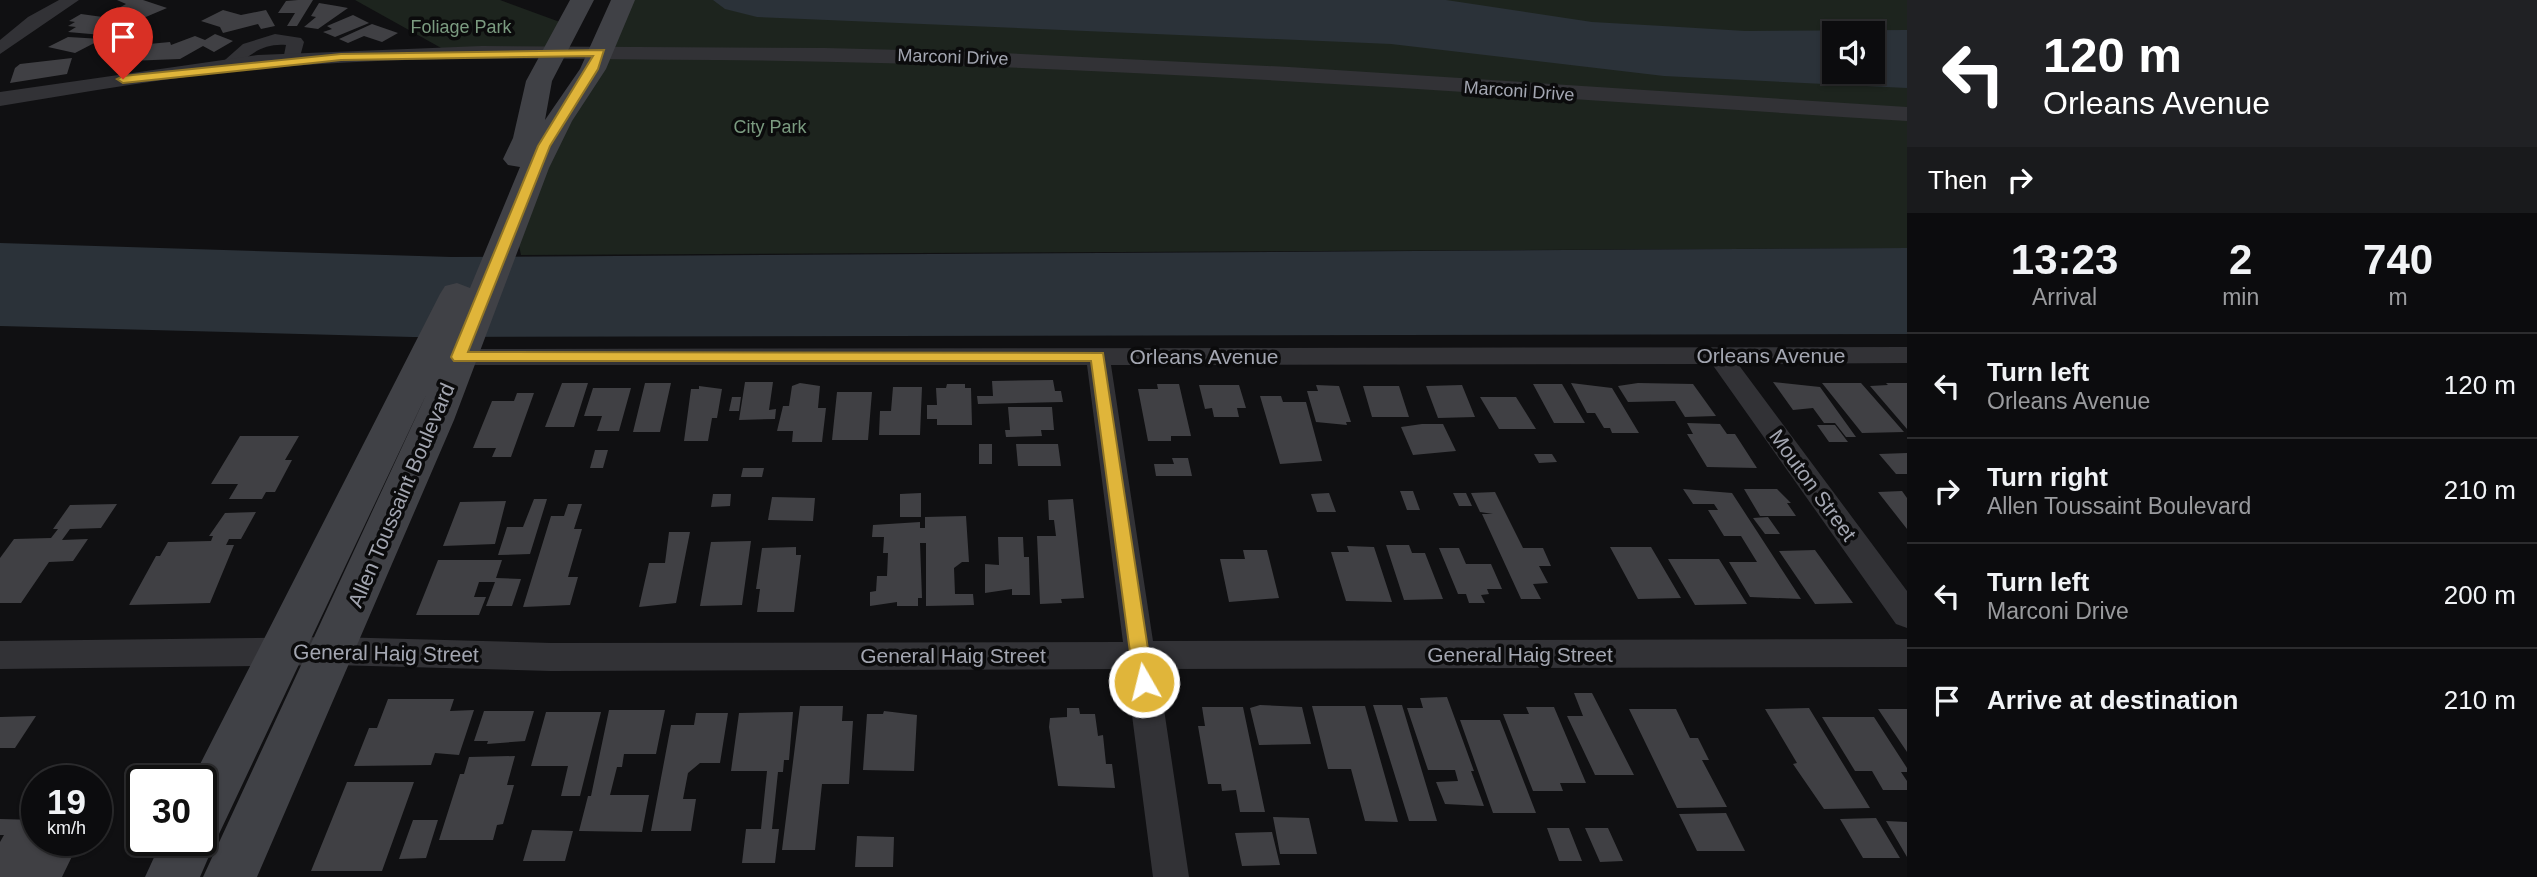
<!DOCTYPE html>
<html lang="en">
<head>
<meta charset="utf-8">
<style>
	:root { --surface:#0c0c0e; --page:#1a1a1c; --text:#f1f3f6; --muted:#9a9b9e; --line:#2c2c2e }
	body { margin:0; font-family:Helvetica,sans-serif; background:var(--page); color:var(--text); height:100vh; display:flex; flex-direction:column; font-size:26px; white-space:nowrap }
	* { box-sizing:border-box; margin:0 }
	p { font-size:23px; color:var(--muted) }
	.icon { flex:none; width:38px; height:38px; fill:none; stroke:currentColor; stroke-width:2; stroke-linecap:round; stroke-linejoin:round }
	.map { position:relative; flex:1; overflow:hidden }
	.side { display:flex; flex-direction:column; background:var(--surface); width:630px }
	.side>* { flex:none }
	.banner { background:#202124; color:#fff; overflow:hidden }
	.controls { position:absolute; left:1822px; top:21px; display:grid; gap:14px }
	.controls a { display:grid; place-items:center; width:63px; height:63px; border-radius:0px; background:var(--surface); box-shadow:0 2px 5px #0004,0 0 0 2px var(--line); font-size:35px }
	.speed { position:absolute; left:21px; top:765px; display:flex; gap:14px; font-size:35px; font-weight:700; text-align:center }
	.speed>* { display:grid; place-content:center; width:91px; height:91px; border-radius:50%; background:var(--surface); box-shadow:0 2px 5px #0004,0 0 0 2px var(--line); line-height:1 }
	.speed small { font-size:18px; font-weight:400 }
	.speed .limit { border:4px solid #111; border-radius:10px; background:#fff; color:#111 }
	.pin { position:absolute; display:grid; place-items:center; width:60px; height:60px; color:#fff; margin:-72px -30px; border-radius:50% 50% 50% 0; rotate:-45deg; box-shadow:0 0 7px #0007 }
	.pin .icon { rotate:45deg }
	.me { position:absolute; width:77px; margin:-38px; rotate:352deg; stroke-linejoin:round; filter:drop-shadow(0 0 5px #0008) }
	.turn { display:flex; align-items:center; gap:24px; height:147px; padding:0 21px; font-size:32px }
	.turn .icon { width:91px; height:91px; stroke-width:2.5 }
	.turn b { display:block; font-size:49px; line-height:60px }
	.then { display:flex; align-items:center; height:66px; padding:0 21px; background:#0003; gap:14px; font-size:26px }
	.eta { display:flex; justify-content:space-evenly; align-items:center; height:119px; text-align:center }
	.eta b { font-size:42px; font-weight:700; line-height:49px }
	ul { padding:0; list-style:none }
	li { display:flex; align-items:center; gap:21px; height:105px; padding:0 21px; border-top:2px solid var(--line) }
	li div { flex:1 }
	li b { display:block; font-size:26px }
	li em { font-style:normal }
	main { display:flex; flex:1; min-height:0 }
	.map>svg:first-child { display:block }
	.green { fill:#1d241e; fill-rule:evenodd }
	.water { fill:#2b3239; fill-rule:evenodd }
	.building { fill:#404044 }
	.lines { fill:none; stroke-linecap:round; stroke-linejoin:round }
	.minor { fill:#323236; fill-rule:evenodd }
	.tertiary { fill:#323236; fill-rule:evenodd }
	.secondary { fill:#404146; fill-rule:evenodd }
	.route { fill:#e0b53a; stroke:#927626; stroke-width:2 }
	.labels { text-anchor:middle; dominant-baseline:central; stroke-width:7; stroke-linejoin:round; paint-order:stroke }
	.far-park-label { font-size:18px; fill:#7b9b80; stroke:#0b0b0c }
	.far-street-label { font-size:18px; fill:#a3a6b1; stroke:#0b0b0c }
	.street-label { font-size:21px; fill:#a3a6b1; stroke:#0b0b0c }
</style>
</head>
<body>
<main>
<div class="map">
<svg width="1907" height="877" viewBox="0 0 1907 877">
	<rect width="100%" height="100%" fill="#101012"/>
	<path class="green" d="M355,0H500L568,25L552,53L452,54Z
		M623,0H1907V248L521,255L513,218ZM1834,33H1872V72H1834Z"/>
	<path class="water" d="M713,0H1446L1592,22L1663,26L1745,31L1907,30V88L1664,76L1391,44L757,17L725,9ZM1834,33H1872V72H1834Z
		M0,243L451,257L1907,248V334L413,337L0,326Z"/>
	<path class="building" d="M117,0H143L167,8L141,19L115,10L126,4Z
		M298,0H313L297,26H287L295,13H278L286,1Z
		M319,3L337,6L348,8L318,29L304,27L316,17L311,16Z
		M223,10L241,15L266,10L275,26L261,29L258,24L223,33L220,27L201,21Z
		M81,14L117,19L106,26L115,27L102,35L68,32L76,27L68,26L75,22L69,21Z
		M353,15L369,23L335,37L323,32L332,29L327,26Z
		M372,24L398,33L382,42L364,36L348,43L339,39Z
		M215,34L233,41L214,52L203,46L180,59L127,61L149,44L170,42L171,45L195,36L205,40Z
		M68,37L102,39L75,53L48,47Z
		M72,58L67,74L10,83L15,68L20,64Z
		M1053,380L1055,391H1061L1063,402L978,404L977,396H993L992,381Z
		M745,382H773L769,410L776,409L775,419L739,420Z
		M1773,382L1820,387L1856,437H1846L1835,423H1824L1813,408L1793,410Z
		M562,383H588L574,427H545Z
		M645,383H671L660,432H633Z
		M800,383L820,386L818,408H826L822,442H792L793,431H777L783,406H789L792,386Z
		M1571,383L1612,388L1639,433H1612L1610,428H1604L1595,413H1587Z
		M1638,383L1693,384L1716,416L1685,417L1675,401L1628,402L1618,386Z
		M1822,383H1861L1904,432L1862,433Z
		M1886,383H1907V429L1870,386L1888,385Z
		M947,384H965V388H971L972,425H937V419H927V405H937L936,388H946Z
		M1157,384H1179L1191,436H1171V441H1148L1138,389H1158Z
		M1533,384H1562L1585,423H1554Z
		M1199,385H1239L1246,408H1237L1239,417H1214L1212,408L1205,409Z
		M1316,385L1339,386L1351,422H1346L1347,425L1316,422L1307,391H1318Z
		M1462,385L1475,417L1438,418L1426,386Z
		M699,386L722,389L717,418H712L708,441H684L691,389H699Z
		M1363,386H1399L1409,417H1372Z
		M893,387H922L920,435H879L880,411H891Z
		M593,388H631L619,431H597L602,416H584Z
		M837,392H872L868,440H832Z
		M517,393H534L511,457H492L496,448H473L492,401H514Z
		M1260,396H1281L1283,402H1306L1322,461L1280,464Z
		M732,397H741L739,411H729Z
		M1480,397H1516L1536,429H1499Z
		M1008,407H1052L1054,430H1041L1042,436L1006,437L1005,430H1010Z
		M1687,423L1720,424L1727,434H1735L1757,468L1707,467L1687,434H1693Z
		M1422,424H1443L1456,451L1413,455L1401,427Z
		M1817,425H1835L1848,442H1829Z
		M240,436H299L285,460H292L275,492H266L262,499H229L238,484H211Z
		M979,444H992V464H979Z
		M1016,444H1058L1061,466H1018Z
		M595,450H608L603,468H590Z
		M1907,453V474H1896L1879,454Z
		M1534,454H1552L1557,462L1539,463Z
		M1172,458H1188L1192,476H1156L1154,464H1174Z
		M743,468H764L762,477H741Z
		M1683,489L1732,493L1801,599L1750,597L1729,562H1757L1741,536H1724L1708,510H1718L1714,504H1693Z
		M1744,489H1777L1791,503H1787L1796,516H1760Z
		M1400,491H1413L1420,510H1407Z
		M1902,491L1907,498V529L1878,492Z
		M1495,492L1523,548H1543L1551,566H1539L1548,583L1533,584L1541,599H1521L1482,514H1493L1480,512L1471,493Z
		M921,493V517H900V494Z
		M1329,493L1336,512H1317L1311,494Z
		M1453,493H1466L1472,506H1459Z
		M713,494H731L730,506L711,507Z
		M772,497L815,498L813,521L768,520Z
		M534,499H547L530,554L498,555L507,527H523Z
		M1073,499L1084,598L1061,599L1062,603L1040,604L1037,536H1056L1054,520H1049L1048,500Z
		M506,501L495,544L443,546L460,502Z
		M117,504L101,528L70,529L62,540L88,539L73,561L49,562L21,603H0V558L14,539L51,538L58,529H53L70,505Z
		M568,504H582L574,529H582L568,577H578L570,605L523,607L551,516H564Z
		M256,512L241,539H229L226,545H234L210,603L129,605L156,556H160L168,542L211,541L213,536H209L225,513Z
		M966,516L969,562H962L954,568L955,594H973L974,605L926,606V543H920L922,598H918V606H897V602L870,606V592L876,591L877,576H887L888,553H883L884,537H872L873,525L920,522V528H925V517Z
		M1768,517L1780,534H1765L1753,518Z
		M669,532H690L676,603L639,607L649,563H665Z
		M998,537H1023L1024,557H1029L1030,595H1012V589L985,593V564L999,565Z
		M751,541L742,605L700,606L711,542Z
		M1386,545H1409L1412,553H1425L1443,599L1404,600Z
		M1347,546L1374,547L1392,602L1346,601L1331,552H1349Z
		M796,547V555H801L794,612H757L760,589H756L762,548Z
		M1610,547H1651L1681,598L1638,599Z
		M1439,548H1459L1466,564H1491L1502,589H1487L1489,594L1481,595L1485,603H1469L1466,594H1458Z
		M1243,550H1267L1279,598L1229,602L1220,559H1245Z
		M1815,550L1853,603L1815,604L1779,551Z
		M1668,559H1719L1747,604L1695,605Z
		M438,560H502L496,578L521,579L512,606H486L495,582H479L474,597H486L479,615H416Z
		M1574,693H1592L1634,775H1595L1567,716H1583Z
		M1447,697L1474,771H1471L1484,806L1445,804L1436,782L1458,781L1455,770H1428L1407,708H1423L1420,698Z
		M388,699H454L450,711L474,710L459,755L435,753L431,765L354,766L369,728H377Z
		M1260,705L1302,707L1311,744L1259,745L1250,708Z
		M1373,705H1402L1437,821H1409Z
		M800,706H843L842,721H853L849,784H822L815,850H782Z
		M1312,706H1365L1398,822L1365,821L1351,769H1328Z
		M1202,707H1243L1265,812H1240L1236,790L1222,791L1221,784H1208L1198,726H1205Z
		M1526,707H1554L1586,783H1560L1563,791H1533L1503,714H1529Z
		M1067,708H1079L1080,714H1095L1098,736L1103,735L1106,764H1112L1115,788L1058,786L1049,727L1050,718L1067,717Z
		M1809,708L1870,808L1824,809L1793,764L1797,763L1765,709Z
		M1629,709H1676L1690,738H1698L1709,760H1702L1727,807L1677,808Z
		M1878,709H1907V752Z
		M609,710H665L656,754H624L622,767H617L610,795H649L642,832L579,831L588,796H591Z
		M484,711H534L525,741L487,744L488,741H474Z
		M884,711L917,715L914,771L863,770L867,714H883Z
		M546,712H601L580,796H561L568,766H531Z
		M793,712L789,760H784L783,772H778L772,829H779L775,863H742L746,829H761L767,771H731L739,713Z
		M696,713H728L720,763H700L688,773L683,799H696L691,831H651L671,725H694Z
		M36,716L15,748H0V717Z
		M1822,717H1874L1907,768V772H1901L1907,781V790H1883L1872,771H1855Z
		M1460,720H1500L1536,813H1493Z
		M515,756L507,785H514L503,824L497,825L493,840H439L460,774H464L469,757Z
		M347,782H414L382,871H311Z
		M1726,813L1745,851H1697L1679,814Z
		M1273,817L1309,818L1317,854H1280Z
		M1876,818L1900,858H1863L1840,819Z
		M0,819L37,820V840H80L62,877H0V842L4,835H0Z
		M413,820H438L426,858L399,859Z
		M1886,821L1907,822V857Z
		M1547,828H1569L1582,861H1559Z
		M1585,828H1608L1623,861L1600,862Z
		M532,830L573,831L565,861H523Z
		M1272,832L1280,865L1242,866L1235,833Z
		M857,836L894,837L893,867H855Z"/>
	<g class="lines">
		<path class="minor" d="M59,0H79L0,54V40L28,17Z
			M275,34L301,38L304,42L298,64H286L283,60L286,45C263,43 248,55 232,71H220L217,67L243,44Z
			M1907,347V363L1738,364L1907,591V628L1896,624L1712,364L1111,365L1153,641L1907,639V667L1158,669L1189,877H1153L1126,669L551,671L334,665L0,669V641L334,637L551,643L1123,642L1087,365H459L450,363L447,357L450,351L459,349Z"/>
		<path class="tertiary" d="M482,46L825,48L980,52L1289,67L1907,107V121C1511,96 1115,64 718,60C564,59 409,54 257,69C171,77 85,92 0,106V92L258,55Z"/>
		<path class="secondary" d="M570,0H594L552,81L545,120L580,69L611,0H635L606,69L572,121L549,168L454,420L257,877H203L427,393L219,834L214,836L216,840L200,877H145L162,840H201V780H192L440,294L445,286L457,283L470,288L520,167L508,165L503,159L513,138L526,81Z"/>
	</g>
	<path class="route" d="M604,50L598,69L550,146L468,352L1103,353L1153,682L1151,688L1144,691L1137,688L1134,682L1091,361H454L451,357L538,146L593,56L341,60L123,83L117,79L123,76L341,54Z"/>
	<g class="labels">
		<g class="far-park-label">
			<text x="461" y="27">Foliage Park</text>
			<text x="770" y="127">City Park</text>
		</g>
		<g class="far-street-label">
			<text transform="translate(953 57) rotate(2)">Marconi Drive</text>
			<text transform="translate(1519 91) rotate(4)">Marconi Drive</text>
		</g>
		<g class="street-label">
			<text x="1771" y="355">Orleans Avenue</text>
			<text x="1204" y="356">Orleans Avenue</text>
			<text transform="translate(1813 485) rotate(54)">Mouton Street</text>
			<text transform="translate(401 495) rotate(-67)">Allen Toussaint Boulevard</text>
			<text transform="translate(386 653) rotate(1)">General Haig Street</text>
			<text x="1520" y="654">General Haig Street</text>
			<text x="953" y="655">General Haig Street</text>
		</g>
	</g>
</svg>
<div class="controls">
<a><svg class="icon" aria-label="sound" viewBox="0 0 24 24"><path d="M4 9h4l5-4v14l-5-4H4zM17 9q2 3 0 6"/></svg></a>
</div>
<div class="speed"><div>19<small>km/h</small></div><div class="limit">30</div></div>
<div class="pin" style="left:123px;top:79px;background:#d93025"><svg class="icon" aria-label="arrive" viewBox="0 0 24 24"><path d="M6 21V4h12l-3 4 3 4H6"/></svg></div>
<svg class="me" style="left:1144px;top:682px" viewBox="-20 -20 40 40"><circle r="17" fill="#e0b53a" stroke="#fff" stroke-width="3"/><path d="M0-11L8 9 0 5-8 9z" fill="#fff"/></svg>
</div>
<section class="side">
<div class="banner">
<div class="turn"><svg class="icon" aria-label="left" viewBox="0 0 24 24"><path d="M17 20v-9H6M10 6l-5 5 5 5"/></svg><div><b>120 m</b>Orleans Avenue</div></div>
<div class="then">Then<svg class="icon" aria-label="right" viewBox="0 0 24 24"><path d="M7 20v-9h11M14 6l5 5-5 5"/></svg></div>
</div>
<div class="eta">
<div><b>13:23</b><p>Arrival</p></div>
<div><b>2</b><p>min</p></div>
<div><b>740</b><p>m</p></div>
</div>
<ul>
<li><svg class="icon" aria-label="left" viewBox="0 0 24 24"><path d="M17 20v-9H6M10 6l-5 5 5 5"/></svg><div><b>Turn left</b><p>Orleans Avenue</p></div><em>120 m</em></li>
<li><svg class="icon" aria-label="right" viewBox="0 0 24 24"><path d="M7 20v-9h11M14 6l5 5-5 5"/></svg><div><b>Turn right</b><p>Allen Toussaint Boulevard</p></div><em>210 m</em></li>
<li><svg class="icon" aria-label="left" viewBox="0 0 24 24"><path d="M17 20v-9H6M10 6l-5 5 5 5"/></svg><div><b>Turn left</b><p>Marconi Drive</p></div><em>200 m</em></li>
<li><svg class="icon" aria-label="arrive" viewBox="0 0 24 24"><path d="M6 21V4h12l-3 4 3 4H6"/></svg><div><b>Arrive at destination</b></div><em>210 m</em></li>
</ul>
</section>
</main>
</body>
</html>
